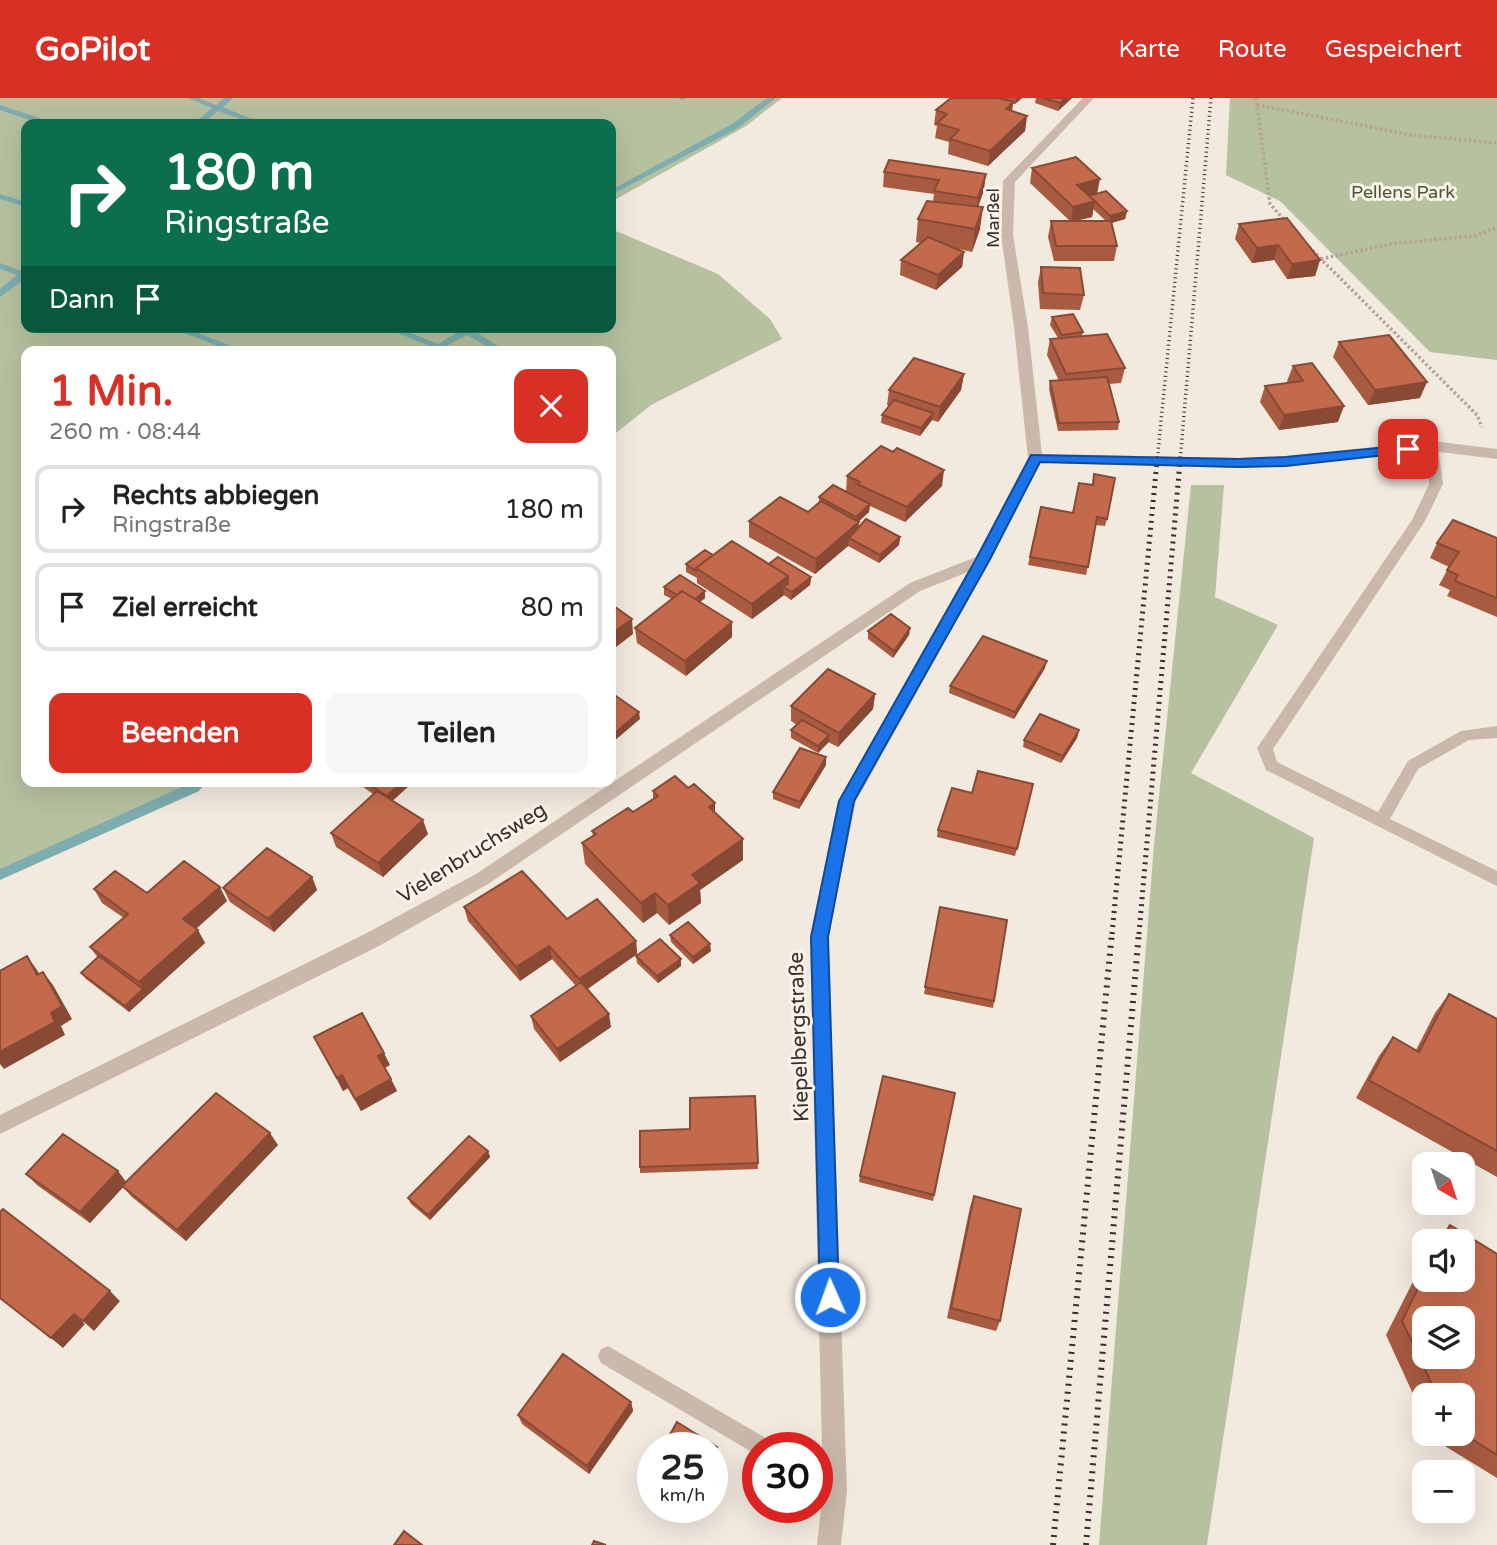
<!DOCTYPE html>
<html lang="de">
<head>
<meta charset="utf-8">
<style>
	:root { --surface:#fff; --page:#f6f6f6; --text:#222; --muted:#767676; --line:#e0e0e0; --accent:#d93025 }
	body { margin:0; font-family:"Varela Round",sans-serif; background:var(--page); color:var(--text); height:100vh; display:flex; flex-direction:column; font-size:26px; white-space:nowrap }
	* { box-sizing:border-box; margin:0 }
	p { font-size:23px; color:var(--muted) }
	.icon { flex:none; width:38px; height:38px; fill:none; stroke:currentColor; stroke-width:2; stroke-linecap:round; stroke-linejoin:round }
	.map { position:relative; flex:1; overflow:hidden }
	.sheet { position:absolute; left:21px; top:248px; width:595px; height:441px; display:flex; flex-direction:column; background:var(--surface); border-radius:14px; box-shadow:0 7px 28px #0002 }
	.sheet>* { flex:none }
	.hud { position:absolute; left:21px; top:21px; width:595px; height:214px; border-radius:14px; box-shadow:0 7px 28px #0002; background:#0b6e4f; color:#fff; overflow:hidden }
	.needle { width:46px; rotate:141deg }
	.tools { position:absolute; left:1412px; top:1054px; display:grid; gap:14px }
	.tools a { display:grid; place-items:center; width:63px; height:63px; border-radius:14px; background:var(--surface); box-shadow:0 7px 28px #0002; font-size:35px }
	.speed { position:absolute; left:637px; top:1334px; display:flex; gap:14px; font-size:35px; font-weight:700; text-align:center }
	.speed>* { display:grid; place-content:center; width:91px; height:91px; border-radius:50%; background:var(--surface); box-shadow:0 7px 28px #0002; line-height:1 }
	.speed small { font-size:18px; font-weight:400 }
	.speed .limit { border:10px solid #d22; background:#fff; color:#111 }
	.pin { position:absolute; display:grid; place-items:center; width:60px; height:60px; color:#fff; margin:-30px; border-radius:14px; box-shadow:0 4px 10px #0006 }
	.me { position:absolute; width:77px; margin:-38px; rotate:358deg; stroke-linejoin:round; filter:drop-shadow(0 0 5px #0008) }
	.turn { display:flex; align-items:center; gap:24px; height:147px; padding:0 28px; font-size:32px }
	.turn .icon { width:91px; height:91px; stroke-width:2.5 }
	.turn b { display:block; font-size:49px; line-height:60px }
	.then { display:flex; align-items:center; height:66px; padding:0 28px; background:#0003; gap:14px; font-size:26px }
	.round { display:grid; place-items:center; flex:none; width:74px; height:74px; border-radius:14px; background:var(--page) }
	.head { display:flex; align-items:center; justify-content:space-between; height:119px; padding:0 28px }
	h1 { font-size:42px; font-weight:700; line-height:52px; color:var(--accent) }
	.cta { display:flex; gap:14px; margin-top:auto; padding:14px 28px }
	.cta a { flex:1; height:80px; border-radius:14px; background:var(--accent); color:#fff; font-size:28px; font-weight:700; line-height:80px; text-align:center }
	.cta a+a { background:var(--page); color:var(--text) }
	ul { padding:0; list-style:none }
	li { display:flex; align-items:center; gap:21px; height:88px; margin:0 14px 10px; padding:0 14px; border:4px solid var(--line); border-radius:14px }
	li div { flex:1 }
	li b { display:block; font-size:26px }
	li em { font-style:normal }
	header { display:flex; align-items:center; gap:42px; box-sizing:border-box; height:98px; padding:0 35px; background:var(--accent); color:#fff }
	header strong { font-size:33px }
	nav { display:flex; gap:38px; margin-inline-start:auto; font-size:24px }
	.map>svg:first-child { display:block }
	.green { fill:#b5c19f }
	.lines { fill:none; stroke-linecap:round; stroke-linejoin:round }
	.stream { fill:#7eadaf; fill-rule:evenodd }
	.path { stroke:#b6a395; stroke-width:3.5; stroke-dasharray:2.5 2.5; stroke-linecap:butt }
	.lane { fill:#cab9ab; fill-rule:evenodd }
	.street { fill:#cab9ab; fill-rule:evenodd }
	.rail-far2 { stroke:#382e2a; stroke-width:3.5; stroke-dasharray:1 3.5; stroke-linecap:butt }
	.rail-far1 { stroke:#382e2a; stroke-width:5; stroke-dasharray:2 5; stroke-linecap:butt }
	.rail { stroke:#382e2a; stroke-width:6; stroke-dasharray:2 6; stroke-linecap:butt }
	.wall { fill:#a85b41; fill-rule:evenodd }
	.shaded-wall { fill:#884a35 }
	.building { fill:#c36a4c; stroke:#884a35; stroke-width:2; fill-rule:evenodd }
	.route { fill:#1a73e8; stroke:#114b97; stroke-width:2 }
	.labels { text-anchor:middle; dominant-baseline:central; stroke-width:6; stroke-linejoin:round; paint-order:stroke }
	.far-park-label { font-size:18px; fill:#47562e; stroke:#faf3eb }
	.far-street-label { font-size:18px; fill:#382e2a; stroke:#faf3eb }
	.street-label { font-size:21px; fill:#382e2a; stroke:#faf3eb }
</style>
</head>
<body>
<header>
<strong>GoPilot</strong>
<nav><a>Karte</a><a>Route</a><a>Gespeichert</a></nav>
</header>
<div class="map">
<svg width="1497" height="1447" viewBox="0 0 1497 1447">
	<rect width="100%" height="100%" fill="#f2e9df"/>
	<path class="green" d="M0,0H782L746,28L611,104V26H26V229H611V131L718,176L770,221L782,241L651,307L611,339V254H26V684H193L185,691L0,771Z
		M1230,0H1497V262L1430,254L1280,103L1226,77Z
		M1191,387H1224L1215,499L1278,527L1191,675L1314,740L1207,1447H1099L1154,747Z"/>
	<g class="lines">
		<path class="stream" d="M188,0H199L216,7L224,0H233L223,9L264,26H254L218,13L202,26H194L212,10Z
			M678,0H687L683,2Z
			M767,0H776L738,30L611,97V92L732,26Z
			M0,7L51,24L52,26H41L0,12Z
			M0,96L26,104V109L0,101Z
			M0,165L22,173L26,171V180L0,199V191L17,177L0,171Z
			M169,229H182L247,254H233Z
			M383,229H396L438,246L460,233L457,229L471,231L508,254H497L467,237L439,252Z
			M193,684H206L199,693L0,782V771Z"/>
		<path class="path" d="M1256,0L1270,106L1287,125
			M1257,7L1411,37L1497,45
			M1309,149L1477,317L1482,329
			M1321,161L1390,146L1474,138L1497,129"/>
		<path class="lane" d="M1432,344L1438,348L1443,386L1425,423L1273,651L1277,664L1378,714L1408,663L1461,633L1497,628V640L1469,642L1418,671L1390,721L1497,773V788L1266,672L1257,650L1412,422L1429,386L1426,348Z
			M608,1248L769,1342L772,1349H758V1358L755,1356L601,1265L598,1258L601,1251Z"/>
		<path class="street" d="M1083,0H1094L1015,84L1013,137L1028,229L1042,356L1239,360L1286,358L1432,343L1497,351V361L1432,353L1286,368L1239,370L1040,365L990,463L856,703L828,839L847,1393L841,1447H817L823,1393L810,839L838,703L968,474L920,493L488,786L377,849L0,1036V1017L363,837L476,776L910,485L976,459L1028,360L1014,229L1001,137L1003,83Z"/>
		<path class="rail-far2" d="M1157,364L1193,0
			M1180,364L1211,0"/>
		<path class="rail-far1" d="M1112,836L1157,363
			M1139,836L1180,363"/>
		<path class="rail" d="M1053,1447L1112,834
			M1086,1447L1139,834"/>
	</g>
	<path class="wall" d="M951,0H1022L1015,6H1013L1012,13L1027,18L1025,33L988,68L948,56L949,44L935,40L937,28L934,27L936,12Z
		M1036,0H1072L1058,13L1035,5Z
		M889,62L984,92L978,108L980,131L972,154L959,151L964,154L962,169L936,192L900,177L901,162L921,145L916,144L918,121L933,103L934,96L883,89L884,74Z
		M1032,70L1097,96L1127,113L1125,121L1111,125L1117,148L1114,163H1054L1048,139L1051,123H1070L1030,85ZM1093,111L1106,123H1074L1092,119Z
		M1239,126L1320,162L1315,178L1287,181L1274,162L1252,165L1235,141Z
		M1041,169L1084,197L1080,212L1040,211L1038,184Z
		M1052,219L1083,234L1082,238L1125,270L1121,285L1109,286L1119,324L1118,332L1058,333L1049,291L1050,283H1059L1047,257L1050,241L1058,240L1050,227Z
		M1339,244L1420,300L1368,307L1333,259Z
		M1293,268L1338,324L1279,332L1260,304L1265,288L1288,285L1287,283Z
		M964,276L961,292L938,324L932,322L920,338L881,325L882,317L889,308L887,307L889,292Z
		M1094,376L1107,421L1105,428L1096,427L1086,477L1028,467L1041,409L1073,415L1092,387Z
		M847,378L942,388L905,424L870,408L869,414L859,423V428L900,439L899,447L879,465L848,448L815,476L749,439V423L808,414L819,405V399L846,394Z
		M1497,440V519L1447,498L1450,492L1439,487L1449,469L1430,460L1437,445Z
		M713,457L769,466L811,479L810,487L791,502L784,497L752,521L697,485V480L686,474V466Z
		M664,489L705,500L700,504L732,539L686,578L637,545L635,530L672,501L664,497Z
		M910,530L909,537L893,560L868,541V533Z
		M1045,570L1014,621L949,595L950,588Z
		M875,596L873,611L838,649L828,644L818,655L791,640V632L797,627L791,623V608Z
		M1079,632L1077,640L1061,665L1023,649L1024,642Z
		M826,667L799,711L773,701V694Z
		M356,684H413L392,703L428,736L383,779L336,749L331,735L373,696Z
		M1033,686L1015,758L937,739L938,732L972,695Z
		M688,690L715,705V715L743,762L700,792L701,805L669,827L657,815L643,825L585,766L582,745L593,738L592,733L633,714L653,701V693Z
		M312,779L317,792L274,834L230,804L223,790Z
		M94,791L147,795L227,803L196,831L205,845L129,914L86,881L81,875L98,860L90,849L124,820L102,805Z
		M464,809L567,821L636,843L637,856L587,891L611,929L560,964L534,931L531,918L576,888L552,861L520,883L468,823Z
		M940,809L994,903L993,910L924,896Z
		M670,837L711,853L693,866L671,844Z
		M636,858L681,861V868L658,885L637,865Z
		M1449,896L1497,921V1079L1356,1000L1379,958L1393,939L1416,952L1435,915Z
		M314,939L390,967L385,970L397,993L361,1013L348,990L343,993Z
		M955,995L933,1103L859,1084L860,1078Z
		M755,998L758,1071L640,1075V1069L690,1031Z
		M278,1047L186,1143L132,1099L123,1089L90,1125L37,1087L26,1076L126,1084Z
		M488,1053L490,1059L430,1122L411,1106L408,1100Z
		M974,1098L1000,1223L996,1233L947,1220L970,1109Z
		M1450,1127L1497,1156V1380L1435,1342L1432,1335H1463V1297H1424V1320L1386,1237L1424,1162V1181L1463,1143H1435Z
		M631,1304L633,1313L589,1376L522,1326L518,1317Z"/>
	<path class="shaded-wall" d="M1016,0H1022L1015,6Z
		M1066,0H1072L1058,13L1060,5Z
		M1013,4L1011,19L1006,11Z
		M1027,18L1025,33L988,68L990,53Z
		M986,76L984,92L976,115L978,100Z
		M1100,81L1097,96L1074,102L1077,87Z
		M1095,103L1092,119L1071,124L1073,109Z
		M983,109L980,131L972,154L975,131Z
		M1127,113L1125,121L1108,126L1110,118Z
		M1278,147L1274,162L1252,165L1257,150Z
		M964,154L962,169L936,192L938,177Z
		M1320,162L1315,178L1287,181L1292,166Z
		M964,276L961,292L938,324L940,309Z
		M1427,284L1420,300L1368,307L1375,292Z
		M1344,308L1338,324L1279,332L1284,317Z
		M933,315L932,322L920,338L921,330Z
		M944,372L942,388L905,424L907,409Z
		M870,406L869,414L856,426V419Z
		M859,424L858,439L849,440L848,448L815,476L816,461Z
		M900,439L899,447L879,465L880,457Z
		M788,478V492L783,489L784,497L752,521V506Z
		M811,479L810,487L791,502L792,494Z
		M705,493V500L690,513V505Z
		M632,521L633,536L611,553V536Z
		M732,524V539L686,578L685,563Z
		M910,530L909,537L893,560L894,553Z
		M1047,563L1045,570L1014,621L1015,614Z
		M875,596L873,611L838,649L839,635Z
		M639,614L640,621L613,644V637Z
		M1079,632L1077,640L1061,665L1063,658Z
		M829,637V644L818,655V648Z
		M826,659V667L799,711L800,704Z
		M402,684H413L389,706L387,698Z
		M715,705V726L709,709Z
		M423,722L428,736L383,779L378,765Z
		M743,741V762L700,792L701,805L669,827L668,807L692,777Z
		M312,779L317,792L274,834L268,821Z
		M220,789L227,803L191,835L183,821Z
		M655,795L657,815L643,825L641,805Z
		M198,832L205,845L129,914L125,908L143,891L139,884Z
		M636,843L637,856L582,895L579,881Z
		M710,846L711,853L693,866V859Z
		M549,848L552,861L520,883L516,869Z
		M27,858L37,872L47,890L37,877Z
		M681,861V868L658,885L657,878Z
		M43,874L53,887L72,921L61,928L65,937L4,971L0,966V954L51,915Z
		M609,916L611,929L560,964L557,951Z
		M384,955L390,967L383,970L378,958Z
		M342,977L348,990L343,993L337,980Z
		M391,981L397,993L361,1013L355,1001Z
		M270,1035L278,1047L186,1143L177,1132Z
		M488,1053L490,1059L430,1122L428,1117Z
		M118,1073L127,1085L90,1125L80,1114Z
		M110,1193L120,1203L94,1233L83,1223Z
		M74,1216L85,1226L63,1250L51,1240Z
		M631,1304L633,1313L589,1376L587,1368Z
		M717,1349V1353L712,1361V1357Z"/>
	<path class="building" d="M951,0H999L1013,4L1006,11L1027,18L990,53L950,41L959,32L937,25L947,16L936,12Z
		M1043,0H1066L1060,5Z
		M1076,59L1100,81L1077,87L1095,103L1073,109L1032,70Z
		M889,62L986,76L978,100L934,93L939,82L884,74Z
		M1106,93L1127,113L1110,118L1089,98Z
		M927,103L983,109L975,131L918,121Z
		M1287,120L1320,162L1292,166L1278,147L1257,150L1239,126Z
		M1051,123H1111L1117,148H1056Z
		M928,139L964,154L938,177L901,162Z
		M1041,169L1080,170L1084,197L1043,195Z
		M1073,216L1083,234L1062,237L1052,219Z
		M1107,236L1125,270L1066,276L1050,241Z
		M1389,237L1427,284L1375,292L1339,244Z
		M914,260L964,276L940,309L889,292Z
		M1312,265L1344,308L1284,317L1265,288L1303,283L1293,268Z
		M1107,279L1119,324L1059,325L1050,283Z
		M894,302L933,315L921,330L882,317Z
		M881,348L893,354L897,350L944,372L907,409L857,386L860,384L847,378Z
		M1094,376L1115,380L1107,421L1097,419L1088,469L1030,459L1041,409L1073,415L1079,385L1093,387Z
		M833,387L870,406L856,419L819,399Z
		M780,399L808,414L821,403L859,424L816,461L749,423Z
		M866,421L900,439L880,457L849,440Z
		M1453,422L1497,440V500L1455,483L1458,477L1447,472L1459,454L1437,445Z
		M732,443L788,478L752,506L696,470Z
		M705,452L713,457L696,470V473L686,466Z
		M778,459L811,479L792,494L783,489L788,486V478L769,466Z
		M680,477L705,493L695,501L682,493L677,497L664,489Z
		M682,493L732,524L685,563L635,530Z
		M611,506L632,521L611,536Z
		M891,516L910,530L894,553L868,533Z
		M983,538L1047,563L1015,614L950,588Z
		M828,571L875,596L839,635L791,608Z
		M613,596L639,614L613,637L611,635V598Z
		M1040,616L1079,632L1063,658L1024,642Z
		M802,622L829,637L818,648L791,632Z
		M800,650L826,659L800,704L773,694Z
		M978,673L1033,686L1017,751L938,732L952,690L972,695Z
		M675,678L688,690L694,686L715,705L709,709L743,741L692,777L700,785L668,807L655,795L641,805L582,745L596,736L592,733L628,710L633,714L658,698L653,693Z
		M365,684H402L387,698Z
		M377,693L423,722L378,765L331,735Z
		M267,750L312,779L268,821L223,790Z
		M184,763L220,789L183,821L198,832L139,884L90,849L128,816L94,791L115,773L147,795Z
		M522,773L567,821L597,801L636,843L579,881L549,848L516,869L464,809Z
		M940,809L1007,822L994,903L925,889Z
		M688,824L710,846L693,859L670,837Z
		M660,841L681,861L657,878L636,858Z
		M27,858L37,877L43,874L62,908L51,915L55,924L0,954V873Z
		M99,858L143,891L125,908L81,875Z
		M581,884L609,916L557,951L531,918Z
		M1449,896L1497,921V1053L1369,982L1393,939L1419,954Z
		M362,915L384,955L378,958L391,981L355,1001L342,977L337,980L314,939Z
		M883,978L955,995L934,1097L860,1078Z
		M216,995L270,1035L177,1132L122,1088Z
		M755,998L758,1065L640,1069V1033L690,1031V1000Z
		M63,1036L118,1073L80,1114L26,1076Z
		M469,1038L488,1053L428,1117L408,1100Z
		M974,1098L1021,1111L1000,1223L951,1210Z
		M3,1111L110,1193L83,1223L74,1216L51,1240L0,1200V1114Z
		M1450,1127L1497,1156V1357L1462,1335H1463V1297H1437L1402,1223L1424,1178V1181H1463V1143H1442ZM1424,1220H1463V1258H1424Z
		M563,1256L631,1304L587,1368L518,1317Z
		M677,1324L717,1349L712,1357V1349H663Z
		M404,1433L422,1447H394Z
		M594,1443L606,1447H592Z"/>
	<path class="route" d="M1408,347L1414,351L1412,354L1286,368L1239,369L1040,364L989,463L854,703L828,839L839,1199L837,1206L830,1209L822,1206L820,1199L811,839L839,703L975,463L1031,357L1239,361L1286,359Z"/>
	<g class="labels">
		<g class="far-park-label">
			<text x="1403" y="94">Pellens Park</text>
		</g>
		<g class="far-street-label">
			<text transform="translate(993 120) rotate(-90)">Marßel</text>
		</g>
		<g class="street-label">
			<text transform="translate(472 755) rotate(-32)">Vielenbruchsweg</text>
			<text transform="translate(799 939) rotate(-92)">Kiepelbergstraße</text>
		</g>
	</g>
</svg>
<div class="tools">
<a><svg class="needle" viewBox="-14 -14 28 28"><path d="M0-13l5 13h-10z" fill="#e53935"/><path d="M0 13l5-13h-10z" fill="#767676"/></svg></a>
<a><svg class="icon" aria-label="sound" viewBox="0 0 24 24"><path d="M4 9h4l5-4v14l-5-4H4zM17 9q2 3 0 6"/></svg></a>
<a><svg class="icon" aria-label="layers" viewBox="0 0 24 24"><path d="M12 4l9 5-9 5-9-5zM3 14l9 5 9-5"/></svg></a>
<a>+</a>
<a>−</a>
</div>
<div class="speed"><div>25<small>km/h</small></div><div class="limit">30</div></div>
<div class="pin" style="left:1408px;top:351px;background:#d93025"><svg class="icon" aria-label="arrive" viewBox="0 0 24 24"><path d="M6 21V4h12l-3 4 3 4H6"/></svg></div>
<svg class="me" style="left:830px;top:1199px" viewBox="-20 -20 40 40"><circle r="17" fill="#1a73e8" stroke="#fff" stroke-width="3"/><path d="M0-11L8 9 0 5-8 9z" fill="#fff"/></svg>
<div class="hud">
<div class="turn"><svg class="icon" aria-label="right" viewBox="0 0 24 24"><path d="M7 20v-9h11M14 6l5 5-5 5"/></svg><div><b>180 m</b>Ringstraße</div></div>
<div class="then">Dann<svg class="icon" aria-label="arrive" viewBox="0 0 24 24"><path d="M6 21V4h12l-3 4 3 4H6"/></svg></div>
</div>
<section class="sheet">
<div class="head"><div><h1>1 Min.</h1><p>260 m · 08:44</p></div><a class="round" style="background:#d93025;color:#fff"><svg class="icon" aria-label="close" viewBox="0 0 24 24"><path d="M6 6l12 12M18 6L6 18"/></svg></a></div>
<ul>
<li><svg class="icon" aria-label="right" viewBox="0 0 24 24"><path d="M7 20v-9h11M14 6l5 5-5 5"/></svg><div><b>Rechts abbiegen</b><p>Ringstraße</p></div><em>180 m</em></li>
<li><svg class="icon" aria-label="arrive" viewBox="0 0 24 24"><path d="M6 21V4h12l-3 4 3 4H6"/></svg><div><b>Ziel erreicht</b></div><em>80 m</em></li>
</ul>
<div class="cta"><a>Beenden</a><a>Teilen</a></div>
</section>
</div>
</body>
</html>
